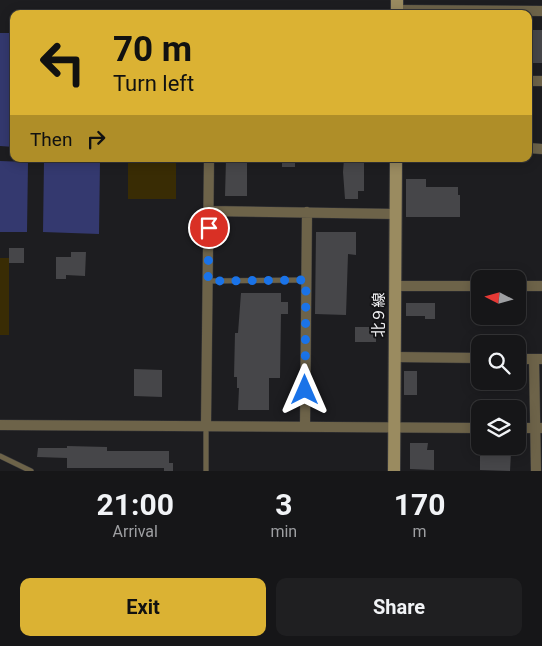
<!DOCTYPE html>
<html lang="en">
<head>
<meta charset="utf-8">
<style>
	:root { --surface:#161618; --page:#1f1f21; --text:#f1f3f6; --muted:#9e9fa2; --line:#353537; --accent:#dbb233 }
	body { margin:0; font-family:Roboto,"Noto Sans JP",sans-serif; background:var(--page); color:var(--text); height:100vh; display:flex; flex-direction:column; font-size:19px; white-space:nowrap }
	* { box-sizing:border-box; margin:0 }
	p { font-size:16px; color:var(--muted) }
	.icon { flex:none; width:28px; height:28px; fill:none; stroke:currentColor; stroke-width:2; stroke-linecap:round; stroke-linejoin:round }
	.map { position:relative; height:471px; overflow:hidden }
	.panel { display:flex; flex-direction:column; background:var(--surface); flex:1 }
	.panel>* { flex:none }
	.banner { position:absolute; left:10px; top:10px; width:522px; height:152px; border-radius:10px; box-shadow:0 2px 12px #0003,0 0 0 1px var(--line); background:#dbb233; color:#111; overflow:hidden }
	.needle { width:32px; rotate:276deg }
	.buttons { position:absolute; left:471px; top:270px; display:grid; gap:10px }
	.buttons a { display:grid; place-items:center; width:55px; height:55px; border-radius:10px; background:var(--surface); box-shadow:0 2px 12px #0003,0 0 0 1px var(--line); font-size:25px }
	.pin { position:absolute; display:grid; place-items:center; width:42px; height:42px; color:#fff; margin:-21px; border:2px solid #fff; border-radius:50%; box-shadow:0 1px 5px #0007 }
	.me { position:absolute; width:55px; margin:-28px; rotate:0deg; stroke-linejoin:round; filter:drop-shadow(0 0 4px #0008) }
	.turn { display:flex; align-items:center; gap:18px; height:105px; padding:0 20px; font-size:22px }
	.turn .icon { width:65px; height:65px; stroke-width:2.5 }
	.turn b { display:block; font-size:35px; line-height:42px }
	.then { display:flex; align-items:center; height:48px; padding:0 20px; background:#0003; gap:10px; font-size:19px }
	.eta { display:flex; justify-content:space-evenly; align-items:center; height:85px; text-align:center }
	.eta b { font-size:30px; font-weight:700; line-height:35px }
	.cta { display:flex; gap:10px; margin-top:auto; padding:10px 20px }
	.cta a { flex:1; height:58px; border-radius:10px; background:var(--accent); color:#111; font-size:20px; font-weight:700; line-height:58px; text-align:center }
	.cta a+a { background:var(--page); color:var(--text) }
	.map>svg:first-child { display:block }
	.green { fill:#392c04 }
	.water { fill:#34396f }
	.building { fill:#464649 }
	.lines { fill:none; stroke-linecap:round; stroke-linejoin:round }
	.lane-casing { stroke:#373739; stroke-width:6 }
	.street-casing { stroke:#373739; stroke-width:11 }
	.secondary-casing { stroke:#373739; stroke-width:14 }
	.lane { stroke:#6d6349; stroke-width:5 }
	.street { stroke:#6d6349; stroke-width:10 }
	.secondary { stroke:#9a8b60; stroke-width:12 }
	.route { stroke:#1a73e8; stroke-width:9; stroke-dasharray:0 16.2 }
	.labels { text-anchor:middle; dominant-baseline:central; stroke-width:4; stroke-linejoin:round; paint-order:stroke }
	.street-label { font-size:15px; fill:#f2f2f4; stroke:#141416 }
</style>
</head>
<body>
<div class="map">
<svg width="542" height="471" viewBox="0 0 542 471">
	<rect width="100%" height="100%" fill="#1d1d20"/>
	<path class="green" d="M128,159H176V199H128Z
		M0,258H9V335H0Z"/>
	<path class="water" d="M0,33H14V147L0,146Z
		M0,161L28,162L27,232H0Z
		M44,161L100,162L99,234L43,232Z"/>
	<path class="building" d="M533,30H542V63H532Z
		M226,159H247V196H225Z
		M282,159H295V167H282Z
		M344,159H364V191H358V199H345L343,172Z
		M406,179H426V187H458V195H460V217H406Z
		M316,232H356V255L348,254L346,315L315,314Z
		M9,248H24V263H9Z
		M71,252H86L85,276L66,275V279H56V257H71Z
		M241,293H281V302H288V314H281L280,378H269V410H238L239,388H237V377H234L235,333H238Z
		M406,303H435V319H425V316H406Z
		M355,327H376V342H355Z
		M134,369L162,370V397L134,396Z
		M404,371H417V395H404Z
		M410,443H428L427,450H434V470L410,469Z
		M67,446L107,447V451H169V463H173V471H164V468H67V458L37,457L38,448H67Z
		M498,453H511L510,471L480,470V456H497Z"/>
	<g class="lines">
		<g class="lane-casing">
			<path id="lane" d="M208,281L306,280
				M206,427V471
				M0,456L31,471"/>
		</g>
		<g class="street-casing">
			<path id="street" d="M397,10L542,11
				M529,81H542
				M529,148L542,149
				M209,211L396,214
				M395,286H480
				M518,286H542
				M395,357L480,358
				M518,359H542
				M534,359L536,471
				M0,425L480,428
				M206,425L209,159
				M305,427L307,212
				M518,428H541"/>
		</g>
		<g class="secondary-casing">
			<path id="secondary" d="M397,14V0
				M394,471L396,159"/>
		</g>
		<use href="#lane" class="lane"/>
		<use href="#street" class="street"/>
		<use href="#secondary" class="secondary"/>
	</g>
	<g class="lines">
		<path class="route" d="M209,228L208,281L306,280L305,390"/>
	</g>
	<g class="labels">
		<g class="street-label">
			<text transform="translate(379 315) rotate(-90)">北９線</text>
		</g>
	</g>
</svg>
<div class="buttons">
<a><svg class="needle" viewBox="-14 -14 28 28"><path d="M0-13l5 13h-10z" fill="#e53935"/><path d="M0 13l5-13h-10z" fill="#9e9fa2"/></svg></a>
<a><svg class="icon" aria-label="search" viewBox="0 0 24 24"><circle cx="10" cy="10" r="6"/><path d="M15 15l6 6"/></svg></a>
<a><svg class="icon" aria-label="layers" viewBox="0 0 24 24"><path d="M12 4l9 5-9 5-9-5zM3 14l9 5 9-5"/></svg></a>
</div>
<div class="pin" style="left:209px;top:228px;background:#d93025"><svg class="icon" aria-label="arrive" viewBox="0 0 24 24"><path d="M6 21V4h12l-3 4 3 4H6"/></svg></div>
<svg class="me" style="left:305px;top:390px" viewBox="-20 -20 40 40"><path d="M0-17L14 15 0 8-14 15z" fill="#1a73e8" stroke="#fff" stroke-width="4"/></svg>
<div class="banner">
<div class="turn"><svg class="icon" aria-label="left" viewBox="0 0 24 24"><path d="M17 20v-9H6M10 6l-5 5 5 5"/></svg><div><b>70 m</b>Turn left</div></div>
<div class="then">Then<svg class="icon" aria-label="right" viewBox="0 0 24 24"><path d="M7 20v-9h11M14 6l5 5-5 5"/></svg></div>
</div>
</div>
<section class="panel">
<div class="eta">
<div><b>21:00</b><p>Arrival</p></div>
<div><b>3</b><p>min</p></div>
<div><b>170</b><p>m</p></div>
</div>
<div class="cta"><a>Exit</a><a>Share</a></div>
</section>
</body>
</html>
